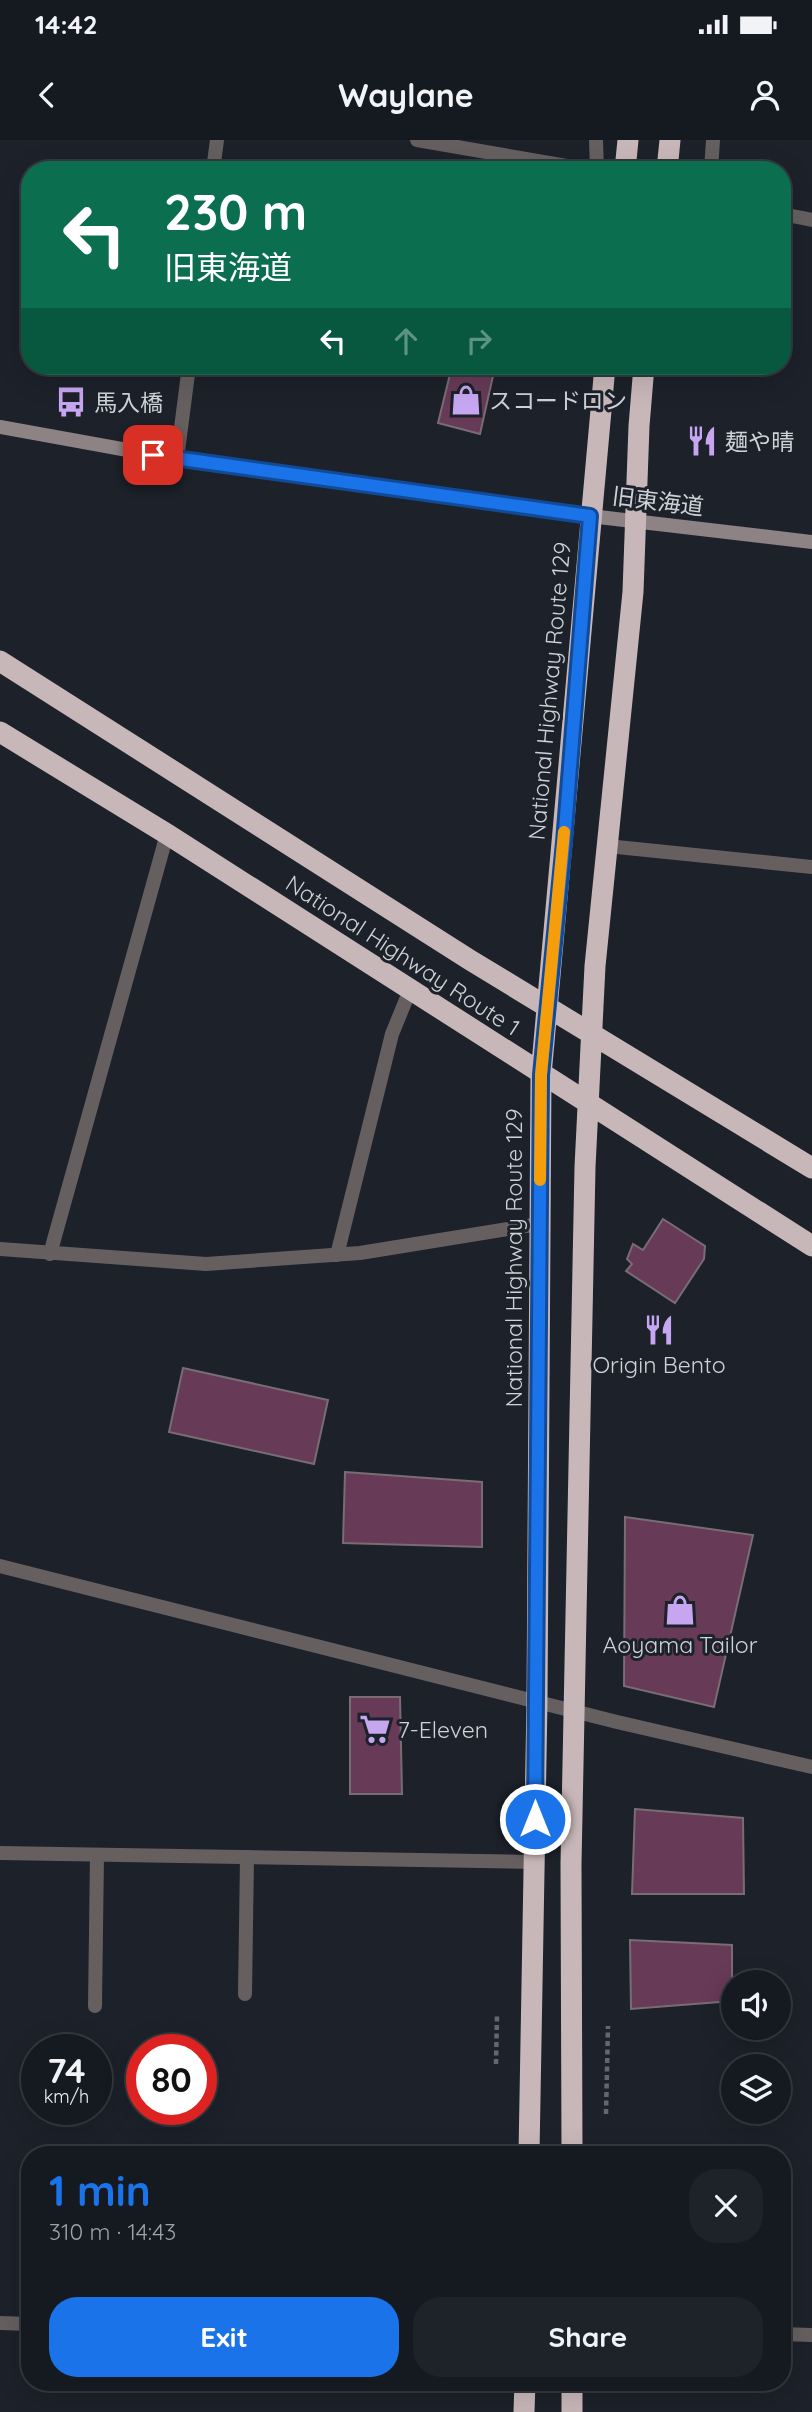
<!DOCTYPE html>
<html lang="en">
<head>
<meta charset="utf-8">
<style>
	:root { --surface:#151920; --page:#1e2229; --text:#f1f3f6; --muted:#9da0a5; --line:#34383e; --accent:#1a73e8 }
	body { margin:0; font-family:Quicksand,"Noto Sans JP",sans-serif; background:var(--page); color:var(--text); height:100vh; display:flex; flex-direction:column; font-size:26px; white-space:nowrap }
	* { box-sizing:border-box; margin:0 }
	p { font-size:23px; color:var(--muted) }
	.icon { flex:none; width:38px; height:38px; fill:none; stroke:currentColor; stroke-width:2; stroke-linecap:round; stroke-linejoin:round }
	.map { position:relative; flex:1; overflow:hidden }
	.panel { position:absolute; left:21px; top:2006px; width:770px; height:245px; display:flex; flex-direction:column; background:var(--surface); border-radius:28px; box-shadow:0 7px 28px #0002,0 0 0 2px var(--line) }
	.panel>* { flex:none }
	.banner { position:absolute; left:21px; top:21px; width:770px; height:214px; border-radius:28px; box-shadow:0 7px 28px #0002,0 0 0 2px var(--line); background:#0b6e4f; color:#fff; overflow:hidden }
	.fabs { position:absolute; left:721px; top:1830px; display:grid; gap:14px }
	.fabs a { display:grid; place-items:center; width:70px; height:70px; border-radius:50%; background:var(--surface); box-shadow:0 7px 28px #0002,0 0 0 2px var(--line); font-size:35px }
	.speed { position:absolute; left:21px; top:1894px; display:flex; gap:14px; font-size:35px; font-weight:700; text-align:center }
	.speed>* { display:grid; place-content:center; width:91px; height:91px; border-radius:50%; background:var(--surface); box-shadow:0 7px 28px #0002,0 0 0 2px var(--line); line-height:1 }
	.speed small { font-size:18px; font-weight:400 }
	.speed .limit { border:10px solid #d22; background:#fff; color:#111 }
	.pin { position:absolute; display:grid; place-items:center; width:60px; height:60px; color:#fff; margin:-30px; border-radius:14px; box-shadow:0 4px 10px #0006 }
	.me { position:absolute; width:77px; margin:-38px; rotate:0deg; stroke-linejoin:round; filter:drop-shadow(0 0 5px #0008) }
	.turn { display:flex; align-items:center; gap:24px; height:147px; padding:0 28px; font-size:32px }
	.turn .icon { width:91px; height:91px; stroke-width:2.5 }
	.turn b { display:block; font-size:49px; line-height:60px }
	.lanes { display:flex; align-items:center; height:66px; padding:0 28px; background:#0003; justify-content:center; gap:35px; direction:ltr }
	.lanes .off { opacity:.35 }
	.round { display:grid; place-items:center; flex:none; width:74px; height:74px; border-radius:28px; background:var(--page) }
	.summary { display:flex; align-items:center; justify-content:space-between; height:119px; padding:0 28px }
	h1 { font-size:42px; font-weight:800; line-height:52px; color:var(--accent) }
	.primary-button { display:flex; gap:14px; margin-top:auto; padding:14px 28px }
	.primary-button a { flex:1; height:80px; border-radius:28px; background:var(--accent); color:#fff; font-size:28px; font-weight:800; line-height:80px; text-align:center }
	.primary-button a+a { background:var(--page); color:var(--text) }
	.status { display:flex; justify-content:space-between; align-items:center; height:49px; padding:0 35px; background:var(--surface); direction:ltr }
	.status svg { height:19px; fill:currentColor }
	header { display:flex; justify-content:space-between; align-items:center; height:91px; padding:0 28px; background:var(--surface); font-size:32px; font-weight:800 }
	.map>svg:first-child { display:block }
	.building { fill:#673a58; stroke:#796c74; stroke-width:2 }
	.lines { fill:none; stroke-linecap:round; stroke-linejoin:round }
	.path { stroke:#636870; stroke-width:4.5; stroke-dasharray:5 3.5; stroke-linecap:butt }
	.lane { stroke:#665f60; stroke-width:14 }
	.street { stroke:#665f60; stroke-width:14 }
	.secondary { stroke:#8d8284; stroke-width:14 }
	.highway { stroke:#c8b7b9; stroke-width:21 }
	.route-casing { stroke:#114b97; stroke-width:18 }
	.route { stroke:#1a73e8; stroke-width:12 }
	.slow { stroke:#f59e0b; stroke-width:12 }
	.labels { text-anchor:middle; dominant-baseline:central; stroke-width:6; stroke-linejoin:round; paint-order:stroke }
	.poi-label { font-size:23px; fill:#ced2d8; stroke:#1c212a; text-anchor:start }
	.street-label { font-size:23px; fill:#ced2d8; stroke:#1c212a }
</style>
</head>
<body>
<div class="status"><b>14:42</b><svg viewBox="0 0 49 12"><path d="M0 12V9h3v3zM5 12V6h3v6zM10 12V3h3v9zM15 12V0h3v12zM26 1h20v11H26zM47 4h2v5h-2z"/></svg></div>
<header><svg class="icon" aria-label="back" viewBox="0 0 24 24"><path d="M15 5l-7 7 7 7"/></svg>Waylane<svg class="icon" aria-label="person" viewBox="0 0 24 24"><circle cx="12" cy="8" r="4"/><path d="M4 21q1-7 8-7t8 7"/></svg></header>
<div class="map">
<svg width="812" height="2272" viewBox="0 0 812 2272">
	<rect width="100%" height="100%" fill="#1c212a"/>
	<path class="building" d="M452,226H490L493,236L480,294L438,283Z
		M663,1079L705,1106L704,1119L675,1163L626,1131L632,1124L627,1119L633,1104L643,1110Z
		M183,1228L328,1260L314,1324L169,1292Z
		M345,1332L482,1342V1407L343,1403Z
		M625,1377L753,1395L714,1567L624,1546Z
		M350,1557H400L402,1654H350Z
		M635,1669L743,1678L744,1754H632Z
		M630,1800L732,1805V1861L631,1869Z"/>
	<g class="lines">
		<path class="path" d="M496,1924L497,1875
			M606,1974L608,1886"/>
		<path class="lane" d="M245,1854L247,1717
			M95,1866L97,1715"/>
		<path class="street" d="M417,0L590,30
			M596,0L597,30
			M213,30L217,0
			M711,30L713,0
			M782,74L812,80
			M177,319L189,226
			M607,706L812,727
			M0,1109L206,1124L360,1113L539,1084
			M50,1114L167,694
			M337,1115L392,894L410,850
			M0,1426L617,1582L812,1627
			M0,1713L535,1722
			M0,2183L30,2184
			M782,2194L812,2195"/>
		<path class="secondary" d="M0,287L177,319L590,376L812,402"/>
		<path class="highway" d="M625,30L628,0
			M667,30L670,0
			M0,521L470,820L812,1028
			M0,592L167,694L812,1106
			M529,2014L537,1562L541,935L605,226
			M572,2014L571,1724L585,1027L595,826L633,452L639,286L644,226
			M524,2272L525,2242
			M572,2272V2242"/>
	</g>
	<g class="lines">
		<g class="route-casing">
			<path id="route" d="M153,315L590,376L564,702L541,935L535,1679"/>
		</g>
		<use href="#route" class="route"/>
		<path class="slow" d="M540,1040L541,935L564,692"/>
	</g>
	<defs>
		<g id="shop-bare" transform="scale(2.415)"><path d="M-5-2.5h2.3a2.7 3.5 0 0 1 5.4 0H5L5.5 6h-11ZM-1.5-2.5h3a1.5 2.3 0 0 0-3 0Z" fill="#c6a6f0" stroke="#1c212a" stroke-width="2.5" paint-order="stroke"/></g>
		<g id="bus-bare" transform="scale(2.415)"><path d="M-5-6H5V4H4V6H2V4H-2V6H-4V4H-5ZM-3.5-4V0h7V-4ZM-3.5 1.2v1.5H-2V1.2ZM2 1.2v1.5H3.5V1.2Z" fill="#c6a6f0" stroke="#1c212a" stroke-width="2.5" paint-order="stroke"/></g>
		<g id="restaurant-bare" transform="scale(2.415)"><path d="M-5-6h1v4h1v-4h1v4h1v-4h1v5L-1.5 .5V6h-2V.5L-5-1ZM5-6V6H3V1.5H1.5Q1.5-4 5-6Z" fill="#c6a6f0" stroke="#1c212a" stroke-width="2.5" paint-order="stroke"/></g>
		<g id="supermarket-bare" transform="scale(2.415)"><path d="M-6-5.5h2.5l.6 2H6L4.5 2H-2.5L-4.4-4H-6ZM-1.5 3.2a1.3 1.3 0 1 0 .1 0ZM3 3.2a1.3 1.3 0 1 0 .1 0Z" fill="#c6a6f0" stroke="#1c212a" stroke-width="2.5" paint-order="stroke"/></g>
	</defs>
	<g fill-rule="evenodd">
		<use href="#shop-bare" x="466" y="260"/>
		<use href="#bus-bare" x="71" y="262"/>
		<use href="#restaurant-bare" x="702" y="301"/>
		<use href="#restaurant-bare" x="659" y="1190"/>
		<use href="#shop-bare" x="680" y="1470"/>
		<use href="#supermarket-bare" x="375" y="1589"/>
	</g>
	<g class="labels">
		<g class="poi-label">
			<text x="489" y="260">スコードロン</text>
			<text x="94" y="262">馬入橋</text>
			<text x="725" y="301">麺や晴</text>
			<text x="659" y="1224" text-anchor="middle">Origin Bento</text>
			<text x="680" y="1504" text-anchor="middle">Aoyama Tailor</text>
			<text x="398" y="1589">7-Eleven</text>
		</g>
		<g class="street-label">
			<text transform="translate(658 361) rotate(7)">旧東海道</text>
			<text transform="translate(549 551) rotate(-85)">National Highway Route 129</text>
			<text transform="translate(403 815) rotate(33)">National Highway Route 1</text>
			<text transform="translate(513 1118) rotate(-90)">National Highway Route 129</text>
		</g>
	</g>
</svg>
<div class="fabs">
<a><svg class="icon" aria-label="sound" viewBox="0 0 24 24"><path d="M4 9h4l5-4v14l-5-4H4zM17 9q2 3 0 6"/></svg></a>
<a><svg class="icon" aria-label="layers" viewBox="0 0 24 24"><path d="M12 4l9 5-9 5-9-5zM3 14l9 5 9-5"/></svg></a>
</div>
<div class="speed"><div>74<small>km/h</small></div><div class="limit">80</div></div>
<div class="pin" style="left:153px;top:315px;background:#d93025"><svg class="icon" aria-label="arrive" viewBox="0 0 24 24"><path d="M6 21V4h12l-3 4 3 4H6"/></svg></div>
<svg class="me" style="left:535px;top:1679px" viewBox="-20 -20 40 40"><circle r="17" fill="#1a73e8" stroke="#fff" stroke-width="3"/><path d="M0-11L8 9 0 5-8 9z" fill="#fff"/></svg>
<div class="banner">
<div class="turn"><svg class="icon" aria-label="left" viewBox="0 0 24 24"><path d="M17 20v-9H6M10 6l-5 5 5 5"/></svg><div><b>230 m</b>旧東海道</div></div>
<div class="lanes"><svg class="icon" aria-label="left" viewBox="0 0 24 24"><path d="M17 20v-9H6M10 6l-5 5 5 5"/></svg><svg class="icon off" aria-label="ahead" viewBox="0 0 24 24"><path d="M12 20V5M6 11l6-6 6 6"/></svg><svg class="icon off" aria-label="right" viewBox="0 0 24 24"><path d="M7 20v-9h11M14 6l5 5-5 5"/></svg></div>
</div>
<section class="panel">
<div class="summary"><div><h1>1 min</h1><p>310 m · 14:43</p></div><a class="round"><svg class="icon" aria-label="close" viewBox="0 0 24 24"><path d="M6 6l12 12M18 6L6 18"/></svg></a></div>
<div class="primary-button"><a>Exit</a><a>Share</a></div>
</section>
</div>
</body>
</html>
